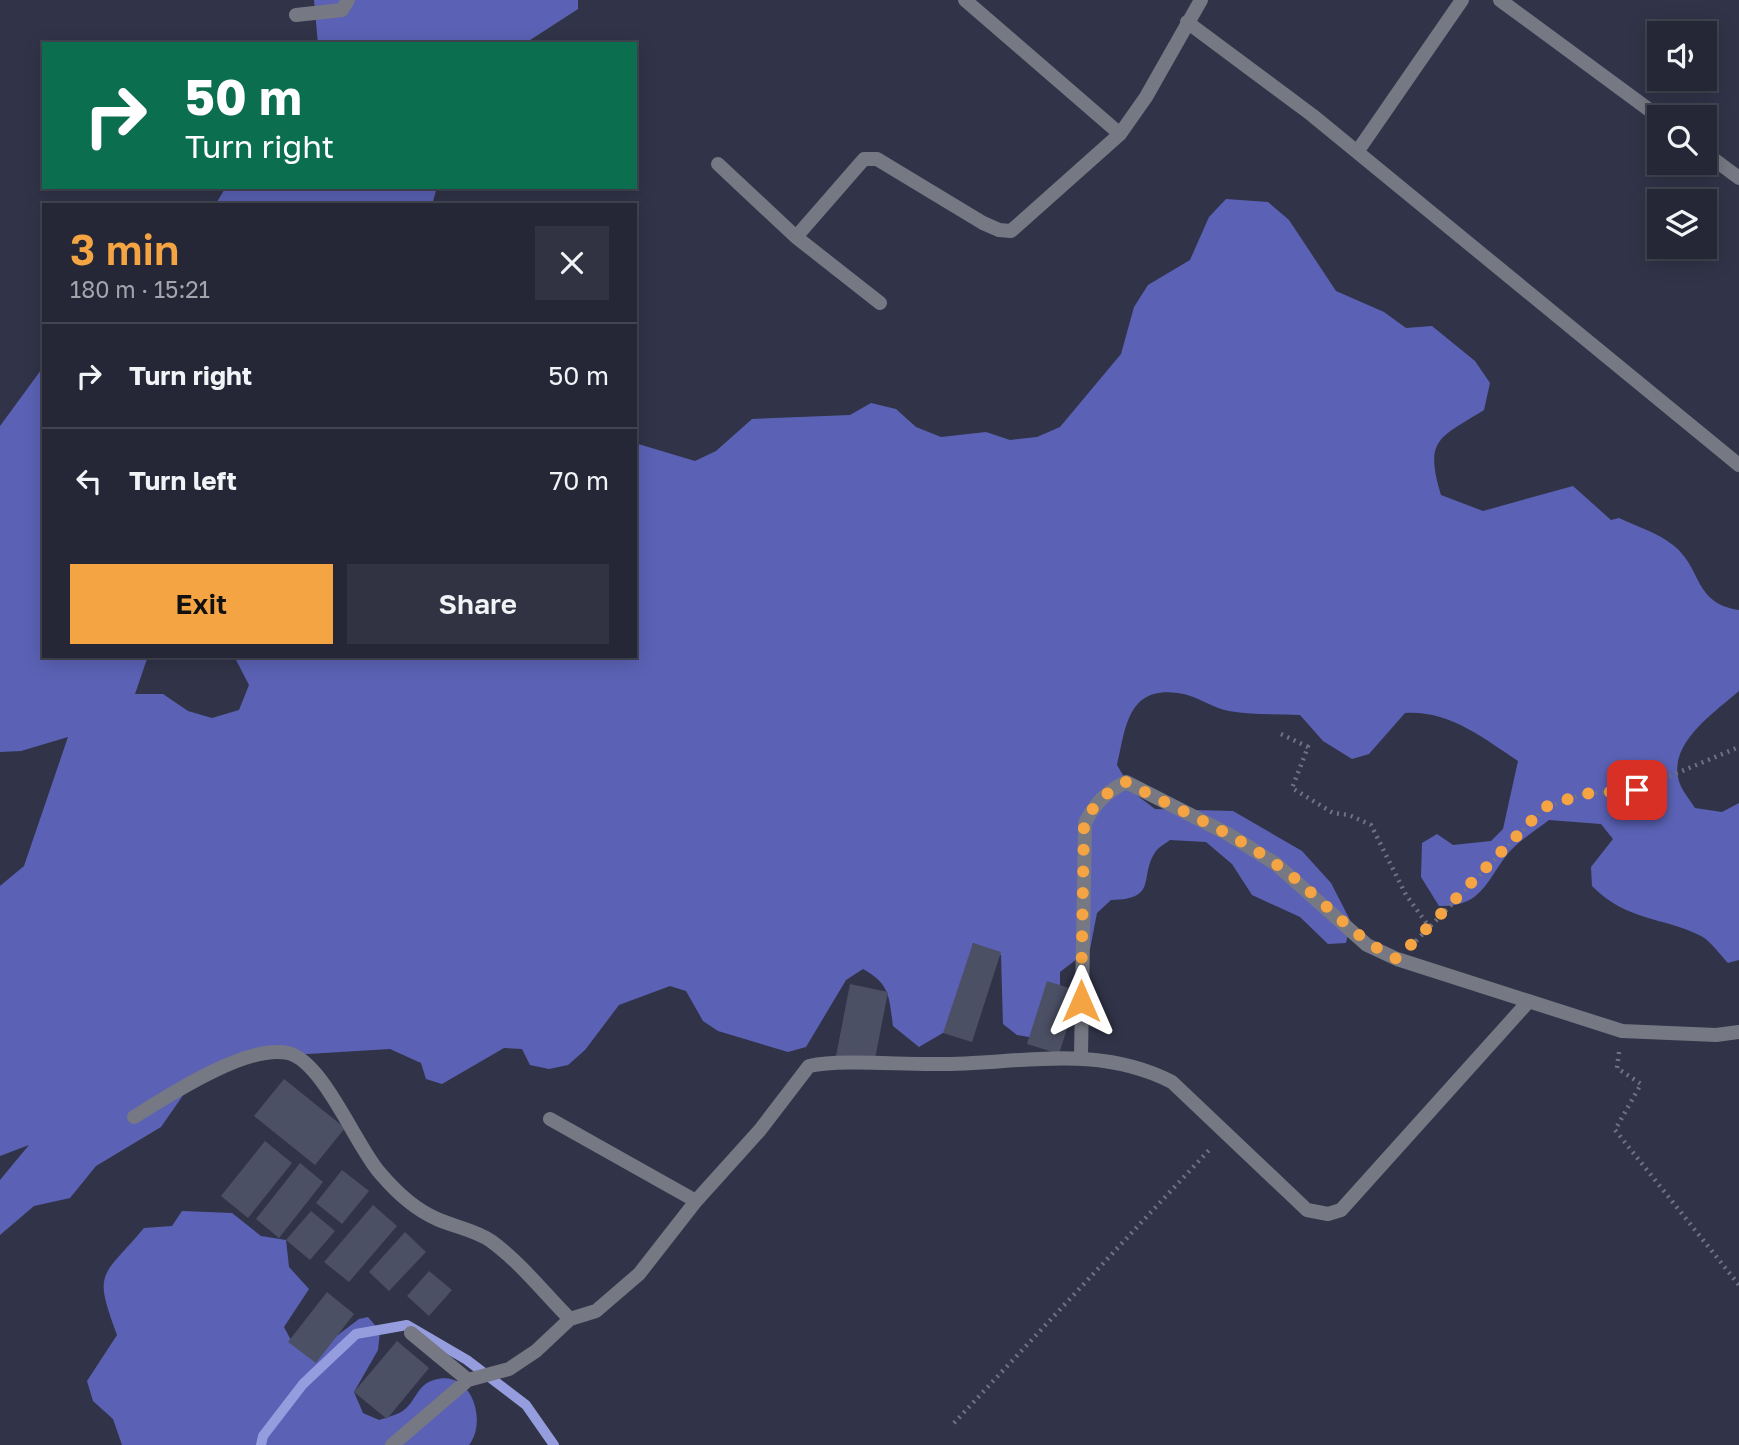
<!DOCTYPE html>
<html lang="en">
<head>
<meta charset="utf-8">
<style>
	:root { --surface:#252736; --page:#313342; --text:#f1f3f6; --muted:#a3a5ad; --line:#424451; --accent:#f4a443 }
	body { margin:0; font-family:"Golos Text",sans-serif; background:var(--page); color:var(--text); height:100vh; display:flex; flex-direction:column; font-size:26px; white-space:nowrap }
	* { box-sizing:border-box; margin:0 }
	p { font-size:23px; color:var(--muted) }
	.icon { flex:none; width:38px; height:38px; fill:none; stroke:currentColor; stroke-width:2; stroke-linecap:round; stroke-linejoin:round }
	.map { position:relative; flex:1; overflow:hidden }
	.sheet { position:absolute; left:42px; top:203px; width:595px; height:455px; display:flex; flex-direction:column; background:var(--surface); border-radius:0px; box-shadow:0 4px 18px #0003,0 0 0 2px var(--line) }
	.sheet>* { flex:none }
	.top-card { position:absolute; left:42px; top:42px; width:595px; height:147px; border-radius:0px; box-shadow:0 4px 18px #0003,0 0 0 2px var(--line); background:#0b6e4f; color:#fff; overflow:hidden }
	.buttons { position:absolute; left:1647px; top:21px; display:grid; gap:14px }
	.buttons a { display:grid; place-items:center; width:70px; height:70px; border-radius:0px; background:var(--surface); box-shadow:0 4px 18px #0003,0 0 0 2px var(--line); font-size:35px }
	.pin { position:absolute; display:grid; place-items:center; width:60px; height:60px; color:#fff; margin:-30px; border-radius:14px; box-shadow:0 4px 10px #0006 }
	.me { position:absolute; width:77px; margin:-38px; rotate:0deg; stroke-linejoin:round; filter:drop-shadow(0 0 5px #0008) }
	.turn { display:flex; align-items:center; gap:24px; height:147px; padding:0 28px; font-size:32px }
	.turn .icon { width:91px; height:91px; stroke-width:2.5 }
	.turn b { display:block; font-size:49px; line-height:60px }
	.round { display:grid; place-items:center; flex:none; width:74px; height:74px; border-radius:0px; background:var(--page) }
	.summary { display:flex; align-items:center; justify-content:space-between; height:119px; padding:0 28px }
	h1 { font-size:42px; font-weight:600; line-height:52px; color:var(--accent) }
	.cta { display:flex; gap:14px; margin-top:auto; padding:14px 28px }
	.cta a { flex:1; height:80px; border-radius:0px; background:var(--accent); color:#111; font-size:28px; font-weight:600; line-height:80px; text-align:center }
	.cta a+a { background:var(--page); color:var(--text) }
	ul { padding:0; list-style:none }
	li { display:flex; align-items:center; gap:21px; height:105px; padding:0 28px; border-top:2px solid var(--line) }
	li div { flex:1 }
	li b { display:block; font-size:26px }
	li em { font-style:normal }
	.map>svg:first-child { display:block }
	.forest { fill:#5b62b5 }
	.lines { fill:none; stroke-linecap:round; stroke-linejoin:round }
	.stream { stroke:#969dde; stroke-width:10 }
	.building { fill:#4c5065 }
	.path { stroke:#6f7284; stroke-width:4.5; stroke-dasharray:2 5; stroke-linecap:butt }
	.lane { stroke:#767883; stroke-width:14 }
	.street { stroke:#767883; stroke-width:14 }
	.route { stroke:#f4a443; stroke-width:12; stroke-dasharray:0 21.6 }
</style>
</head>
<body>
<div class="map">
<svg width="1739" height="1445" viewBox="0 0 1739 1445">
	<rect width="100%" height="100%" fill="#313448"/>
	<path class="forest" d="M314,0H578V9L524,44H318Z
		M226,187H437L432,205H215Z
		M1226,199L1268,202L1289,220L1336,291L1384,312L1406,328L1432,326L1475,361L1490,383L1484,410C1439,438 1424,439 1441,495L1483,511L1573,486L1611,520L1619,518C1636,526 1658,533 1673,545C1703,569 1693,603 1739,610V691C1714,713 1665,745 1680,784C1683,792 1690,800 1695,808L1722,812L1739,803V960L1728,963C1720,955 1711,941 1701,936C1661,916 1628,922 1592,886L1591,867L1613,839L1601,824L1549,820C1535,831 1516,842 1506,856C1485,884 1480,907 1439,906L1421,877L1422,843L1437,834L1453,845L1491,841L1503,829L1518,761C1483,738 1449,710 1405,713L1369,754L1352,759L1323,741L1300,715C1277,714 1252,715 1229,711C1212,708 1196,695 1178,693C1127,686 1126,728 1117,765L1127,782L1126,787L1155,809L1233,811L1302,851L1331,883L1351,922L1346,943L1328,944L1300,917L1252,895L1232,864L1206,842L1170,840C1166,843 1159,847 1156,851C1138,876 1160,899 1111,900L1097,913L1090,949L1060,972V1011L1035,1038L1017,1035L1003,1024L1001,955L973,943L953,1027L919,1047L893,1026C889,996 890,984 863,969L846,980L806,1047L788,1052L718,1031L703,1021L686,991L670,986L619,1005L585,1050L568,1065L549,1069L530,1065L522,1049L504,1048L442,1084L426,1079L421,1063L390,1049L243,1058L193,1081L161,1127L96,1166L70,1198L34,1206L0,1235V1180L29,1145L0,1156V886L24,866L68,737L21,751L0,752V426L44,366V656H148L135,694H163L188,711L212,718L239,710L249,685L234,656H635V443L695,461L716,451L752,419L850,415L871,403L896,409L916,427L941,437L986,432L1010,440L1037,437L1060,427L1121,354L1134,307L1148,285L1190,260L1209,217Z
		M182,1211L232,1213L261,1236L286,1240L289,1267L309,1289L284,1327L293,1344L309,1357L359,1319L368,1317L380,1331L378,1350L354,1392L363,1413L379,1420C387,1417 398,1415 404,1410C416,1401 417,1385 434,1380C471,1368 488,1421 469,1445H122L113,1419L93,1401L87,1381L117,1335C93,1270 101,1279 144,1228L172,1226Z"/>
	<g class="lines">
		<path class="stream" d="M261,1445L263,1436L303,1384L356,1334L407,1325L467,1360L526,1405L554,1445"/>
	</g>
	<path class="building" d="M973,943L1001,952L972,1042L943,1033Z
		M1047,981L1079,991L1059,1054L1027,1044Z
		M850,984L888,992L874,1064L836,1056Z
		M284,1079L345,1128L315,1165L254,1116Z
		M265,1141L292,1163L248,1218L221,1196Z
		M300,1163L323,1182L279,1238L256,1219Z
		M342,1170L369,1191L342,1224L316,1203Z
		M373,1205L397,1226L349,1282L324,1262Z
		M311,1211L335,1231L310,1260L286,1240Z
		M405,1232L426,1252L389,1291L369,1272Z
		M429,1271L452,1290L429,1316L407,1296Z
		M327,1292L354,1314L316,1363L288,1342Z
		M397,1341L429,1368L387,1419L354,1392Z"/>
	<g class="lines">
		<path class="path" d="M1281,734L1308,747L1292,788L1333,813L1349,815L1371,825L1406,895L1430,928
			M1416,941L1545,808L1583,794L1637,790L1739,747
			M1619,1052L1617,1068L1641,1084L1615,1130L1739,1285
			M954,1423L1211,1148"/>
		<path class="lane" d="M296,15L342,10L348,0"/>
		<path class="street" d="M965,0L1120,134
			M1500,0L1659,117
			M1187,22L1312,115L1739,465
			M1357,152L1462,0
			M1704,152L1739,178
			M718,164L796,237L880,303
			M796,237L864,159H877L983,223L999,230L1011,231L1120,134L1146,97L1201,0
			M1081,1056L1085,823C1095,803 1106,792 1126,782L1228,834L1276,864L1367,945L1397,959L1622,1031L1716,1035L1739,1032
			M134,1117C169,1095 247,1044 288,1053C323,1061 356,1146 380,1173C396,1192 414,1209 437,1219C455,1227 475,1230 491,1241C520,1262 545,1294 570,1319
			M550,1119L696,1201
			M411,1333L468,1380
			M392,1445L468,1380L509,1369L536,1351L570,1319L596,1311L639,1274L696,1201L760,1130L809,1066C843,1059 902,1065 939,1064C1019,1064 1096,1043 1172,1082L1307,1210L1328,1214L1341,1210L1529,1001"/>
	</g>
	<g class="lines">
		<path class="route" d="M1081,1001L1084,823C1095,803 1106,792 1126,782C1176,809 1230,831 1276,864C1320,895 1349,936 1397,959L1545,807L1583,794L1637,790"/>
	</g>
</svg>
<div class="buttons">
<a><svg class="icon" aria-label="sound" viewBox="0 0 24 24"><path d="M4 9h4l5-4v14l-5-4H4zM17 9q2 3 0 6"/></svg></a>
<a><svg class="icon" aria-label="search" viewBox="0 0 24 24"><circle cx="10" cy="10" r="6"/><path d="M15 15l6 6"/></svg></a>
<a><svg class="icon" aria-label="layers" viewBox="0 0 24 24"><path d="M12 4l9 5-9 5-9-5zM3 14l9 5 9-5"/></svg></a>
</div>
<div class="pin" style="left:1637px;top:790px;background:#d93025"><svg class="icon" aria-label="arrive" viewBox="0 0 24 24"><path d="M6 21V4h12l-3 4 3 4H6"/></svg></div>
<svg class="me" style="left:1081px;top:1001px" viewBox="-20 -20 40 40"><path d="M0-17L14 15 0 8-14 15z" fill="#f4a443" stroke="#fff" stroke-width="4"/></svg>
<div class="top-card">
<div class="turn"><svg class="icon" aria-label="right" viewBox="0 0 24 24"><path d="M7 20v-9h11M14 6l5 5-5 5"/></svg><div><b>50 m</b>Turn right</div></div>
</div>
<section class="sheet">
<div class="summary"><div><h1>3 min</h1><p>180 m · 15:21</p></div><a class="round"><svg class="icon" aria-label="close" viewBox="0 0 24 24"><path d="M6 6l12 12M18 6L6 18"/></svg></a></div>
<ul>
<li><svg class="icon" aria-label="right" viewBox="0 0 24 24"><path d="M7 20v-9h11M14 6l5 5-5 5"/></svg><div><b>Turn right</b></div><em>50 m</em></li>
<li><svg class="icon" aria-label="left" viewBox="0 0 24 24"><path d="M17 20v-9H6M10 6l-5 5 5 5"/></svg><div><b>Turn left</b></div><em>70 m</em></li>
</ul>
<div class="cta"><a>Exit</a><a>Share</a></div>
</section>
</div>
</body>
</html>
